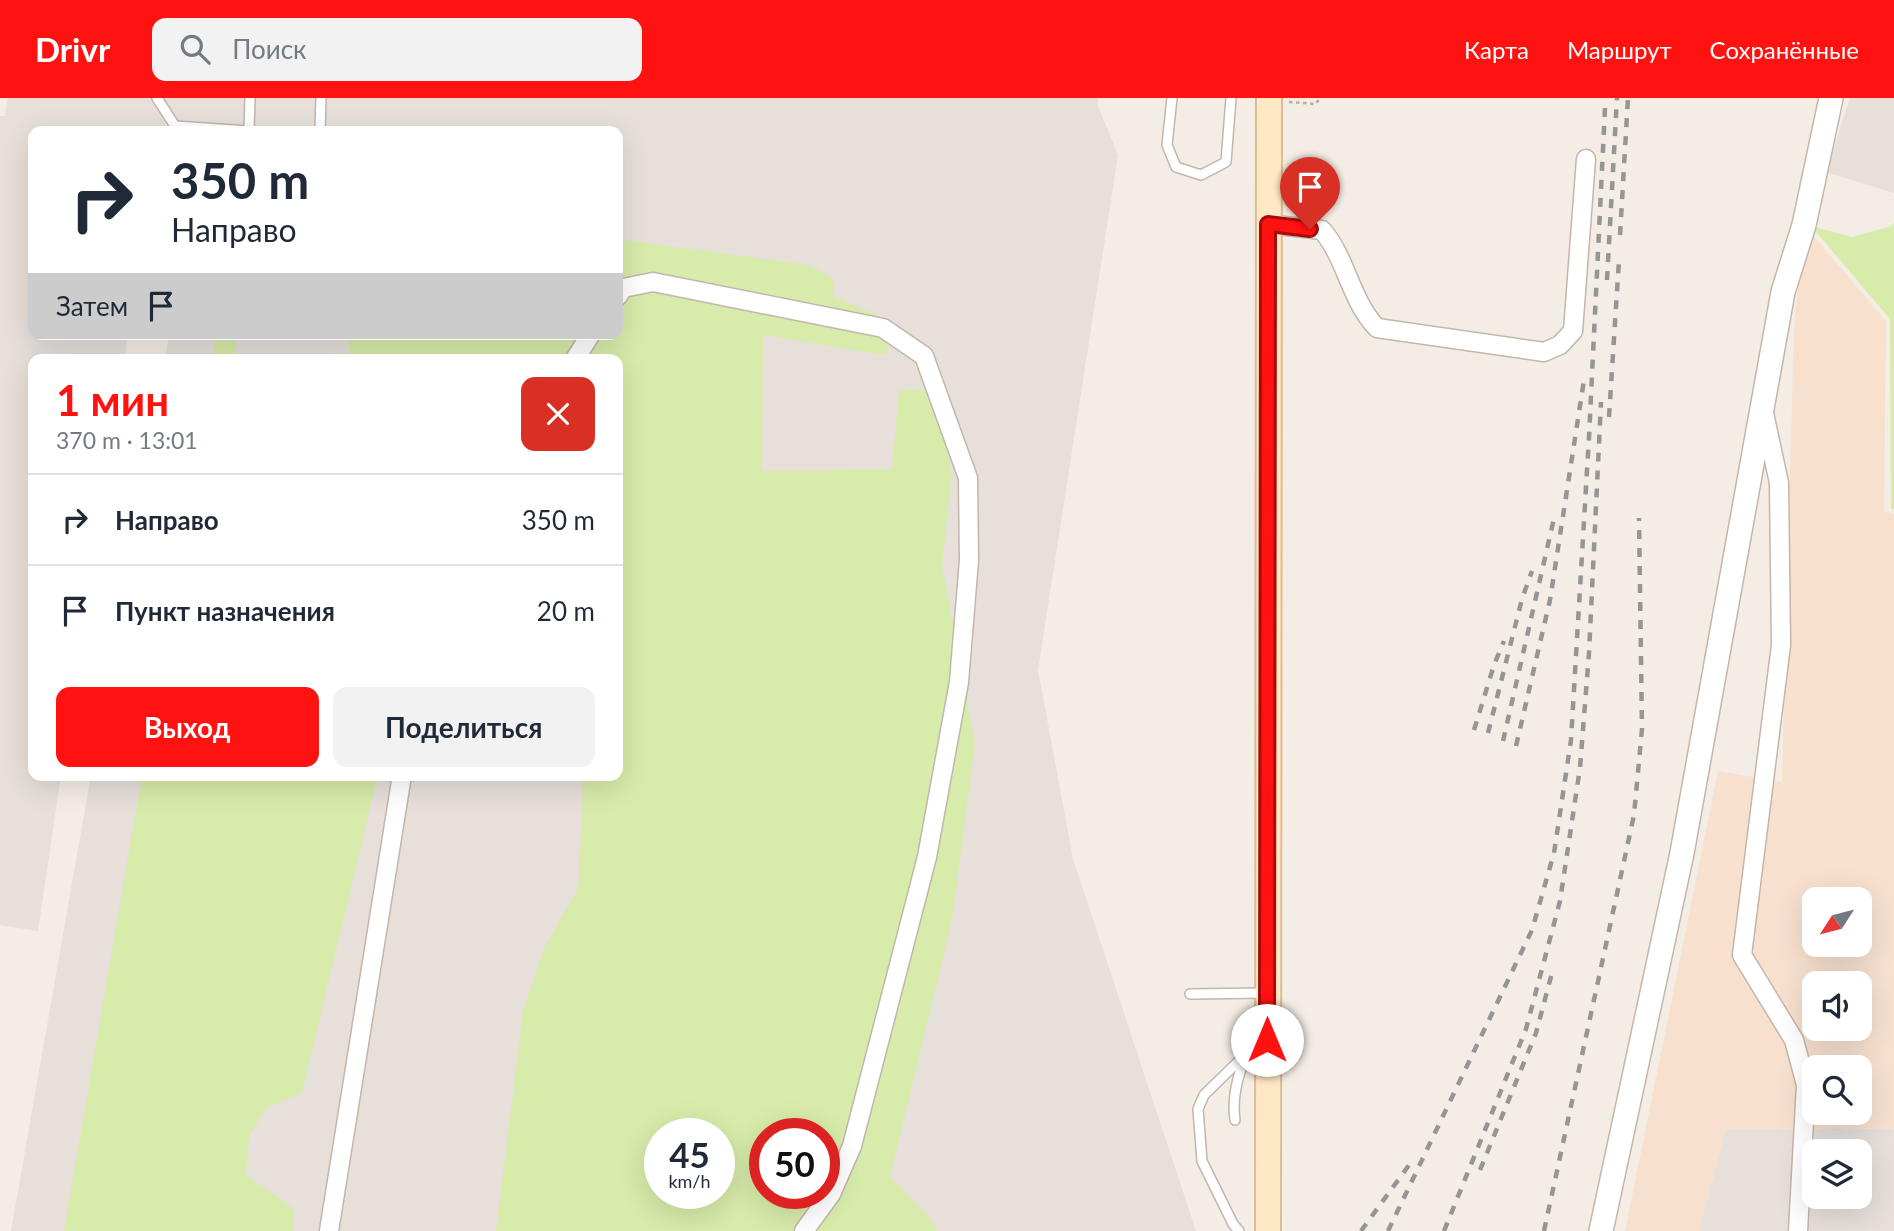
<!DOCTYPE html>
<html lang="ru">
<head>
<meta charset="utf-8">
<style>
	:root { --surface:#fff; --page:#f2f2f3; --text:#1f2937; --muted:#747a83; --line:#e0e1e3; --accent:#ff1210 }
	body { margin:0; font-family:Lato,sans-serif; background:var(--page); color:var(--text); height:100vh; display:flex; flex-direction:column; font-size:26px; white-space:nowrap }
	* { box-sizing:border-box; margin:0 }
	p { font-size:23px; color:var(--muted) }
	.icon { flex:none; width:38px; height:38px; fill:none; stroke:currentColor; stroke-width:2; stroke-linecap:round; stroke-linejoin:round }
	.map { position:relative; flex:1; overflow:hidden }
	.side { position:absolute; left:28px; top:256px; width:595px; height:427px; display:flex; flex-direction:column; background:var(--surface); border-radius:14px; box-shadow:0 7px 28px #0002 }
	.side>* { flex:none }
	.banner { position:absolute; left:28px; top:28px; width:595px; height:214px; border-radius:14px; box-shadow:0 7px 28px #0002; background:#fff; color:var(--text); overflow:hidden }
	.needle { width:46px; rotate:234deg }
	.tools { position:absolute; left:1802px; top:789px; display:grid; gap:14px }
	.tools a { display:grid; place-items:center; width:70px; height:70px; border-radius:14px; background:var(--surface); box-shadow:0 7px 28px #0002; font-size:35px }
	.speed { position:absolute; left:644px; top:1020px; display:flex; gap:14px; font-size:35px; font-weight:700; text-align:center }
	.speed>* { display:grid; place-content:center; width:91px; height:91px; border-radius:50%; background:var(--surface); box-shadow:0 7px 28px #0002; line-height:1 }
	.speed small { font-size:18px; font-weight:400 }
	.speed .limit { border:10px solid #d22; background:#fff; color:#111 }
	.pin { position:absolute; display:grid; place-items:center; width:60px; height:60px; color:#fff; margin:-72px -30px; border-radius:50% 50% 50% 0; rotate:-45deg; box-shadow:0 0 7px #0007 }
	.pin .icon { rotate:45deg }
	.me { position:absolute; width:77px; margin:-38px; rotate:0deg; stroke-linejoin:round; filter:drop-shadow(0 0 5px #0008) }
	.turn { display:flex; align-items:center; gap:24px; height:147px; padding:0 28px; font-size:32px }
	.turn .icon { width:91px; height:91px; stroke-width:2.5 }
	.turn b { display:block; font-size:49px; line-height:60px }
	.then { display:flex; align-items:center; height:66px; padding:0 28px; background:#0003; gap:14px; font-size:26px }
	.round { display:grid; place-items:center; flex:none; width:74px; height:74px; border-radius:14px; background:var(--page) }
	.head { display:flex; align-items:center; justify-content:space-between; height:119px; padding:0 28px }
	h1 { font-size:42px; font-weight:700; line-height:52px; color:var(--accent) }
	.button { display:flex; gap:14px; margin-top:auto; padding:14px 28px }
	.button a { flex:1; height:80px; border-radius:14px; background:var(--accent); color:#fff; font-size:28px; font-weight:700; line-height:80px; text-align:center }
	.button a+a { background:var(--page); color:var(--text) }
	ul { padding:0; list-style:none }
	li { display:flex; align-items:center; gap:21px; height:91px; padding:0 28px; border-top:2px solid var(--line) }
	li div { flex:1 }
	li b { display:block; font-size:26px }
	li em { font-style:normal }
	header { display:flex; align-items:center; gap:42px; box-sizing:border-box; height:98px; padding:0 35px; background:var(--accent); color:#fff }
	header strong { font-size:33px }
	nav { display:flex; gap:38px; margin-inline-start:auto; font-size:24px }
	.search { width:490px; height:63px; background:var(--page); display:flex; align-items:center; gap:18px; box-sizing:border-box; padding:0 24px; border-radius:14px; color:var(--muted); font-size:26px }
	.map>svg:first-child { display:block }
	.commercial { fill:#f7e0ce; fill-rule:evenodd }
	.industrial { fill:#e6dfda; fill-rule:evenodd }
	.green { fill:#d7ebaa; fill-rule:evenodd }
	.lines { fill:none; stroke-linecap:round; stroke-linejoin:round }
	.service-casing { stroke:#c3b6aa; stroke-width:12 }
	.minor-casing { stroke:#c3b6aa; stroke-width:21 }
	.tertiary-casing { stroke:#c3b6aa; stroke-width:26 }
	.secondary-casing { stroke:#dabd93; stroke-width:28 }
	.path { stroke:#c2ad97; stroke-width:2.5; stroke-dasharray:3.5 3.5; stroke-linecap:butt }
	.service { stroke:#fff; stroke-width:9 }
	.minor { stroke:#fff; stroke-width:18 }
	.tertiary { stroke:#fff; stroke-width:23 }
	.secondary { stroke:#ffe8c3; stroke-width:24 }
	.rail { stroke:#959595; stroke-width:4.5; stroke-dasharray:9 9; stroke-linecap:butt }
	.route-casing { stroke:#a60c0a; stroke-width:18 }
	.route { stroke:#ff1210; stroke-width:12 }
</style>
</head>
<body>
<header>
<strong>Drivr</strong>
<div class="search"><svg class="icon" aria-label="search" viewBox="0 0 24 24"><circle cx="10" cy="10" r="6"/><path d="M15 15l6 6"/></svg>Поиск</div>
<nav><a>Карта</a><a>Маршрут</a><a>Сохранённые</a></nav>
</header>
<div class="map">
<svg width="1894" height="1133" viewBox="0 0 1894 1133">
	<rect width="100%" height="100%" fill="#f4ede5"/>
	<path class="commercial" d="M1804,127L1886,223L1884,413L1894,416V1031H1726L1699,1133H1625L1718,673L1782,684L1794,230ZM1815,802H1860V847H1815ZM1815,886H1860V931H1815ZM1815,970H1860V1015H1815Z"/>
	<path class="industrial" d="M8,0H1098V8L1118,57L1038,572L1073,761L1196,1133H11L91,677H618V261H165L169,236H618V33H33V236H128L125,261H33V677H61L38,833L0,827V18H5ZM660,1036H719V1096H660ZM765,1036H824V1096H765Z
		M1850,0H1894V95L1826,74Z
		M1726,1031H1894V1133H1699ZM1815,1054H1860V1099H1815Z"/>
	<path class="green" d="M1894,124V411H1891L1890,221L1811,128L1852,139L1892,128Z
		M618,141L808,167L833,180L834,199L894,224L886,257L763,237L762,373L892,371L899,292L936,291L952,376L942,468L975,646L952,822L890,1079L931,1121L937,1133H496L523,913L546,846L578,791L583,692L577,677H618V261H350L349,236H618ZM660,1036H719V1096H660ZM765,1036H824V1096H765Z
		M216,236H237L234,261H212Z
		M142,677H378L302,994L266,1010L249,1038L246,1077L293,1110L294,1133H64Z"/>
	<g class="lines">
		<g class="service-casing">
			<path id="service" d="M157,0L175,28L249,33L250,0
				M1172,0L1167,47L1176,69L1201,77L1226,64L1231,0
				M320,33L321,0
				M1190,896L1265,895
				M1235,1022C1230,988 1246,956 1261,926
				M1239,1133L1233,1126L1202,1063L1198,1011L1204,997L1246,956"/>
		</g>
		<g class="minor-casing">
			<path id="minor" d="M1268,126L1322,132C1347,161 1350,202 1377,230L1544,254L1560,247L1573,233L1586,61
				M618,198L623,190L653,184L883,230L924,258L968,380L969,462L959,584L927,759L852,1048L831,1096L804,1133
				M575,261L591,236
				M1764,315L1779,385L1781,547L1742,857L1794,942L1806,987L1798,1133
				M329,1133L402,677"/>
		</g>
		<g class="tertiary-casing">
			<path id="tertiary" d="M1601,1133L1682,755L1783,194L1804,127L1831,0"/>
		</g>
		<g class="secondary-casing">
			<path id="secondary" d="M1268,1133L1269,0"/>
		</g>
		<path class="path" d="M1289,4L1315,6L1321,0"/>
		<use href="#service" class="service"/>
		<use href="#minor" class="minor"/>
		<use href="#tertiary" class="tertiary"/>
		<use href="#secondary" class="secondary"/>
		<path class="rail" d="M1620,137L1628,0
			M1607,182L1617,0
			M1609,319L1619,162
			M1474,632L1494,567L1504,543
			M1488,635L1522,501L1532,473
			M1503,643L1555,416
			M1516,648L1550,502L1584,282
			M1480,1072L1536,935L1552,875
			M1361,1133L1412,1063
			M1388,1133L1532,832L1554,755L1571,642L1589,339L1605,10
			M1444,1133L1526,931L1560,803L1580,670L1589,555L1601,304
			M1544,1133L1634,717L1642,631L1639,420"/>
	</g>
	<g class="lines">
		<g class="route-casing">
			<path id="route" d="M1267,942L1268,126L1310,131"/>
		</g>
		<use href="#route" class="route"/>
	</g>
</svg>
<div class="tools">
<a><svg class="needle" viewBox="-14 -14 28 28"><path d="M0-13l5 13h-10z" fill="#e53935"/><path d="M0 13l5-13h-10z" fill="#747a83"/></svg></a>
<a><svg class="icon" aria-label="sound" viewBox="0 0 24 24"><path d="M4 9h4l5-4v14l-5-4H4zM17 9q2 3 0 6"/></svg></a>
<a><svg class="icon" aria-label="search" viewBox="0 0 24 24"><circle cx="10" cy="10" r="6"/><path d="M15 15l6 6"/></svg></a>
<a><svg class="icon" aria-label="layers" viewBox="0 0 24 24"><path d="M12 4l9 5-9 5-9-5zM3 14l9 5 9-5"/></svg></a>
</div>
<div class="speed"><div>45<small>km/h</small></div><div class="limit">50</div></div>
<div class="pin" style="left:1310px;top:131px;background:#d93025"><svg class="icon" aria-label="arrive" viewBox="0 0 24 24"><path d="M6 21V4h12l-3 4 3 4H6"/></svg></div>
<svg class="me" style="left:1267px;top:942px" viewBox="-20 -20 40 40"><circle r="19" fill="#fff"/><path d="M0-13L10 11 0 6-10 11z" fill="#ff1210"/></svg>
<div class="banner">
<div class="turn"><svg class="icon" aria-label="right" viewBox="0 0 24 24"><path d="M7 20v-9h11M14 6l5 5-5 5"/></svg><div><b>350 m</b>Направо</div></div>
<div class="then">Затем<svg class="icon" aria-label="arrive" viewBox="0 0 24 24"><path d="M6 21V4h12l-3 4 3 4H6"/></svg></div>
</div>
<section class="side">
<div class="head"><div><h1>1 мин</h1><p>370 m · 13:01</p></div><a class="round" style="background:#d93025;color:#fff"><svg class="icon" aria-label="close" viewBox="0 0 24 24"><path d="M6 6l12 12M18 6L6 18"/></svg></a></div>
<ul>
<li><svg class="icon" aria-label="right" viewBox="0 0 24 24"><path d="M7 20v-9h11M14 6l5 5-5 5"/></svg><div><b>Направо</b></div><em>350 m</em></li>
<li><svg class="icon" aria-label="arrive" viewBox="0 0 24 24"><path d="M6 21V4h12l-3 4 3 4H6"/></svg><div><b>Пункт назначения</b></div><em>20 m</em></li>
</ul>
<div class="button"><a>Выход</a><a>Поделиться</a></div>
</section>
</div>
</body>
</html>
